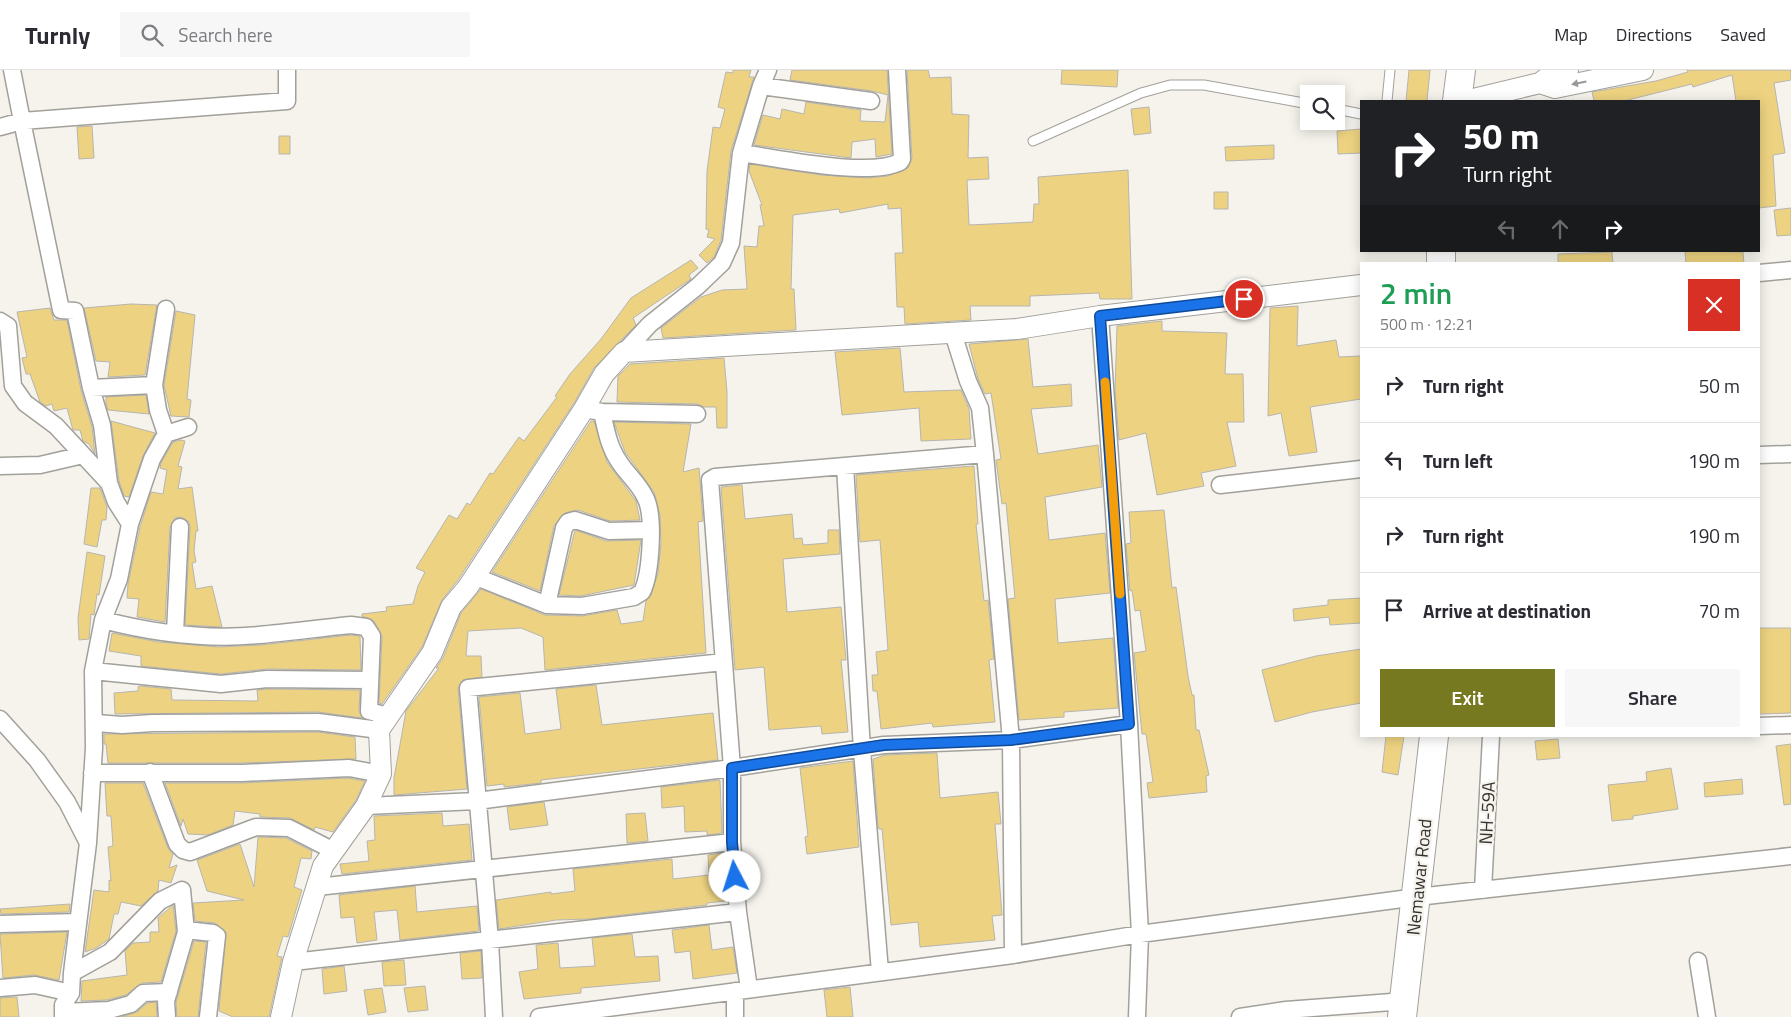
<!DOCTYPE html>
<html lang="en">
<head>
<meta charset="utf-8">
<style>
	:root { --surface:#fff; --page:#f7f7f7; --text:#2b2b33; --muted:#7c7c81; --line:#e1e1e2; --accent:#777921 }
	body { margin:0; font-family:"Titillium Web",sans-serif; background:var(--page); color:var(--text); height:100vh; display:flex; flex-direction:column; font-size:19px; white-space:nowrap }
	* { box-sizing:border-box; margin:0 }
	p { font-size:16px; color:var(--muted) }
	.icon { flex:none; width:28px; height:28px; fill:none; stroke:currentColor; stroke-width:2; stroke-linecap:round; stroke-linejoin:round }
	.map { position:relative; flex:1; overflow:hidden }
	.drawer { position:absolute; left:1360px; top:192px; width:400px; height:475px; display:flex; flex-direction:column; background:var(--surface); border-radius:0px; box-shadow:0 2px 12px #0003 }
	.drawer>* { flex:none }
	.hud { position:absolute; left:1360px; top:30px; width:400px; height:152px; border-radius:0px; box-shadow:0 2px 12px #0003; background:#202124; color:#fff; overflow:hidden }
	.fabs { position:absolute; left:1300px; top:15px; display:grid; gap:10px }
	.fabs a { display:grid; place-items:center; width:45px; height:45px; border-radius:0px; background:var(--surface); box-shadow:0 2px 12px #0003; font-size:25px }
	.pin { position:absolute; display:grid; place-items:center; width:42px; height:42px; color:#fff; margin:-21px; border:2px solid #fff; border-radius:50%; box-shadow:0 1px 5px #0007 }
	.me { position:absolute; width:55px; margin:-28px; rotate:355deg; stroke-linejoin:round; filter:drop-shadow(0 0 4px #0008) }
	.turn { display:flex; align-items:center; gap:18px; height:105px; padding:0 20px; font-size:22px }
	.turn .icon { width:65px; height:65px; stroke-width:2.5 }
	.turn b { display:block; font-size:35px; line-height:42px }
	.lanes { display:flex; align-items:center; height:48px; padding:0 20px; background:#0003; justify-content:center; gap:25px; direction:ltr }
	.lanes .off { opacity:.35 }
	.round { display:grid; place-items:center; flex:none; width:52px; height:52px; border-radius:0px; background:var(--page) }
	.head { display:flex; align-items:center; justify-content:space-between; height:85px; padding:0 20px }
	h1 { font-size:30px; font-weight:600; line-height:38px; color:#1e9e55 }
	.cta { display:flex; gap:10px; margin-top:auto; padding:10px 20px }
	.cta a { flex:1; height:58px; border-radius:0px; background:var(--accent); color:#fff; font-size:20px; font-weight:600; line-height:58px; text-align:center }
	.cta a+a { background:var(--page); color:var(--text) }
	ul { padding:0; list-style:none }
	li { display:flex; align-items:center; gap:15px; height:75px; padding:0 20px; border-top:1px solid var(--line) }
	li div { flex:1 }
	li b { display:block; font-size:19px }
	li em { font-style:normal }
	header { display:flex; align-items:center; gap:30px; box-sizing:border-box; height:70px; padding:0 25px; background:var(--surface); border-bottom:1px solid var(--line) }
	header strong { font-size:24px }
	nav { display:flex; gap:28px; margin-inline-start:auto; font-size:18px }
	.search { width:350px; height:45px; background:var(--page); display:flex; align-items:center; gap:12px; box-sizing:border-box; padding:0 18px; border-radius:0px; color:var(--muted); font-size:19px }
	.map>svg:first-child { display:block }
	.building { fill:#edd381; stroke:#b7b5af }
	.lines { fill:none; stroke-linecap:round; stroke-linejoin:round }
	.service-casing { stroke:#a2a09a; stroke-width:11 }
	.minor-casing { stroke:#a2a09a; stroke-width:19 }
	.tertiary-casing { stroke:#a2a09a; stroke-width:22 }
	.trunk-casing { stroke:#a2a09a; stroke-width:30 }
	.service { stroke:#fff; stroke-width:9 }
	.minor { stroke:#fff; stroke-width:16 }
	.tertiary { stroke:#fff; stroke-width:20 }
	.trunk { stroke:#fff; stroke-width:28 }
	.oneway { fill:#999898 }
	.route-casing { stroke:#114b97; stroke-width:12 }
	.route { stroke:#1a73e8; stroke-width:9 }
	.slow { stroke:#f59e0b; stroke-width:9 }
	.labels { text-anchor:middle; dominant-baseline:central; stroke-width:4.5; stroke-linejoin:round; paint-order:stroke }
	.street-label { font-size:18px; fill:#333230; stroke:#f5f3ec }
</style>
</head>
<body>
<header>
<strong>Turnly</strong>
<div class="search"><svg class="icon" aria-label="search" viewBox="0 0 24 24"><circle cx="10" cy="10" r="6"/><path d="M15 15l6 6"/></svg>Search here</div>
<nav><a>Map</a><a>Directions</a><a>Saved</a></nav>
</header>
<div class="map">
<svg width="1791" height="947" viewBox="0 0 1791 947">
	<rect width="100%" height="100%" fill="#f5f3ec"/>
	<path class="building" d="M733,0H751L749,7H754L731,81L721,170L714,187L707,193L699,185L715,169L707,167L709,160L706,159L707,101L713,57L720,58L725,39L718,37L726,2L733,3Z
		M792,0H887L892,84L876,87L875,69L852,72L851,88L754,75L763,45L780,49L782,39L804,44L806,32L861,40L860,51L885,52L888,25L872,21L790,10Z
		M907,0H928L930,8L951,7L952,44L969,45L968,88L988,87L989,109L967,110L969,155L1033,152L1034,134H1039L1038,107L1128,100L1132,229H1100L1099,223L1030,226V236H970L971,250L905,254L904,237H897L895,183H903L901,138L888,139V134L840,143L839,139L793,145L791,219H794L796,260L663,268L661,258L701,227L722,220L747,219L744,176L757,177L759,156H764L760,135H762L749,101L750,94L821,105L867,108L888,106L908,98L912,88Z
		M1062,0H1118L1117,17L1061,14Z
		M1409,0H1430L1427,31H1406Z
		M1687,0H1791V10L1774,13L1785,83L1773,85L1776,136L1759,138V31H1736L1732,5L1693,17L1692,14L1624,31H1594L1592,22L1656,11L1688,2Z
		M1149,37L1151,63L1134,65L1131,39Z
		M92,56L94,88L79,89L77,57Z
		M1361,59V83L1338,84L1337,61Z
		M279,66H290V84H279Z
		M1274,75V89L1226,91L1225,77Z
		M1214,122H1228V139H1214Z
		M1791,138V165L1777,166L1774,140Z
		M1685,181L1743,182L1744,194H1686Z
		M1612,182L1613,194H1558V184Z
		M691,190L698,198L689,205L691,209L633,248L636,255L594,298L574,333L458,510L442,530L422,577L382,634L379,633L382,566L374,551L362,546V544L387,541L386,537L413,534L418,516L425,502L416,498L449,445L457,449L467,433L470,435L490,403L493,404L519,367L524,371L557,327L555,326L570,304L601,269L631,228Z
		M131,234L157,235L145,305L108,307L110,292L96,291L84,238Z
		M1298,236L1297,276L1336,270L1339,287L1361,286V329L1310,337L1317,382L1289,386L1281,343L1268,346L1270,238Z
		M50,238L54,250H67L81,320L92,357L95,384L89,374L83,371L80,360H73L67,338L54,341L52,334L46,336L40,332L30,304H26L22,288L27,287L17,242Z
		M176,241L195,245L187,329L191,330L189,347L171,346L164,315Z
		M1162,251V261L1227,263L1225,304H1243L1244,352H1227L1236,396L1201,403L1204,416L1157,425L1146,363L1119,370L1115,320L1117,256Z
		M1028,269L1033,317L1071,314L1072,336L1031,339L1038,384L1098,375L1102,417L1045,427L1049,470L1105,463L1110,523L1055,529L1058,573L1113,568L1118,638L1064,642V647L1019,650L1008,529L1015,528L1006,433L1002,434L996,390L1001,389L991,323L985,324L978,309L969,274Z
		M900,278L904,322L961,320L969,339L971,369L921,371L919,338L842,345L835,282Z
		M724,288L727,322V358H717L716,337H704L697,334L617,332L618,306L630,294Z
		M146,325L149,344L108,340L106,333V327Z
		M111,351L155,363L143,386L129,427L124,426L119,411Z
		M591,351H594L607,392L636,431L640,450L610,451L578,440L565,443L554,456L540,521L492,502Z
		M614,352L691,354L683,402L699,398L703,451L698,452L706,583L545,600L543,567L521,558L468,561L466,586H481L482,607L463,610L458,618L467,719L394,725V708L406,641L439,598H436L443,588L461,543L481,519L545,545L582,546L617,540L621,554L643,551L646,531L651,525L658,503L661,474L660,445L654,422L625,382Z
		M181,370L185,371L178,396L182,397L178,419L192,417L198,461H196L194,481L196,492L192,493L196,519L212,516L222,557L185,555L190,457L189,452L181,447L175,448L170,457L165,552L137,547L139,529L127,528L128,514L140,457L151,422L163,424L167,400L160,398L161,393L173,372Z
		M974,396L978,454H976L984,531L988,530L994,589L989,590L995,652L933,657L932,653L881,659L877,621H873L872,605H878L876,582L888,580L880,470L860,472L856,405Z
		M742,415L745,449L792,444L794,469L802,468L803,475L828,473V460H839L840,484L783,489L787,542L841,537L846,590H841L848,662L822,664L821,656L769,660L764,597L735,600L721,417Z
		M91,418H100L107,437L106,450H102L97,477L84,474Z
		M1164,440L1172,518L1176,517L1188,606L1192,625H1194L1196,660H1199L1209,705L1206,706L1207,722L1149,728L1147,713L1153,712L1146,664H1142L1134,583L1146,581L1140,540L1135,541L1132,520L1130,521L1126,474L1131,473L1129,442Z
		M575,460L606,471L641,470L634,515L581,526L559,525Z
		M87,482L105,486L99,525L97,524L94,545L91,544L89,569L79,570L78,548Z
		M1361,528V553L1330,555L1329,547L1294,551L1293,539L1328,535V530Z
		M1759,558H1791V643L1759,644Z
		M112,563L159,572L219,577L260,575L351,565L360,566L361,600L267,599L221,604L141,596V586L109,581Z
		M1361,579V633L1312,642L1275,652L1262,600L1316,586Z
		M596,615L602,655L713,643L718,690L541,710V713L504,717V714L487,716L479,627L520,623L525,664L561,659L556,619Z
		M140,616L171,619L172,630L258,631L257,620L267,619L360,620L359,641L362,648L318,642L115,644L114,623L138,621V617Z
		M317,662L355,667L356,689L242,693H108L106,674H104V664Z
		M1386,666H1404L1398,705L1382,702Z
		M1558,669L1560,688L1537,690L1535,671Z
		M1791,674V734L1784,735L1776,676Z
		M937,683L940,728L998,722L1001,754H995L1002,845L992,846L995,870L920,877L918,852L891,855L882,759H879L878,756L873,689L885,685Z
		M853,691L859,777L807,784L805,767L808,766L800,698Z
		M1671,698L1678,739L1633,746V749L1612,751L1608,715L1647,711L1646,702Z
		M348,708L365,711L356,730L333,762L315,757L314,760L290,748L260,747V744L235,741L233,755L208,765L188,764L183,749L181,756L165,713H242Z
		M1742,709L1743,724L1705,727L1704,713Z
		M720,710L722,763L707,765V761L685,762L684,736L662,738L661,717Z
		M105,713H143L168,778L173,784L169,798L177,795L171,813L159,810L158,821L141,836L121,832L118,844H114L109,869L96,878L85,882L94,820L109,822V810L111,811L108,777L113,776L111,746H107Z
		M544,732L548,755L510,760L507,737Z
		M442,743L443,756L469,754L472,790L342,804L340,794L369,791L367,771L375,770L374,746Z
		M645,743L648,771L627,773L626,744Z
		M258,767L286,768L312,781L311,789L301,788L294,817L302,820L288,867L283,866L277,886L282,887L269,947H233L219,941L226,862L215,853L195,851L193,833L244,830L207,821L197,790L240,774L254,817Z
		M723,783L725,802H721L725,831L707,833V835L589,849L556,850L499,859L496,830L551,822V824L575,821L573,799L672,789L673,809L709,805L708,785Z
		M415,816L417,842L477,836L479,861L400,870L397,840L374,842L377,870L357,873L354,847L341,848L339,825Z
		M70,834L69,842L1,844L0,839Z
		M173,835L176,861L161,912L142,913L126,925L107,930L81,931L82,911L127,905L125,881L133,873L150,872V862H159L158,848Z
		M709,855L712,880L733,877L737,903L693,909L690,881L675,883L672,860Z
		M67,862L59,910L34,905L3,908L0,864Z
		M632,864L635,887L658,886L660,911L581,918V923L524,929L519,902L538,899L536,875L558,873L560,898L595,896L592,868Z
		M194,871L206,872L198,947H177L176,932Z
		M481,881L482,908L462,909L460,883Z
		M404,890L406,915L384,916L382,892Z
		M344,896L347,921L324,924L322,899Z
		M425,916L428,940L408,942L404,918Z
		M850,917L853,947H827L824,920Z
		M382,918L386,942L368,945L364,920Z
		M17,927L19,947H0V928Z
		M156,932L157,947H121L137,942L147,933Z"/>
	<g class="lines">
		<g class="service-casing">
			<path id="service" d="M1387,31L1390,0
				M1336,39L1361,44
				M1033,71L1141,23L1170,15H1204L1309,34"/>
		</g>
		<g class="minor-casing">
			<path id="minor" d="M761,16L871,31
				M0,57L22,51L12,0
				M741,83C778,88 868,108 900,92L902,89L897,0
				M1759,203L1791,200
				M166,239L154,315L158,340L166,364
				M1100,246L1129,654L1140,864L1137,947
				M0,251L8,256L13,316L25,333L56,356L109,413
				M953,263L968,311L980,338L985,384L1011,670L1013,885
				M624,282L650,254L698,216L722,193L731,173L741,83L761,16L768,0
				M91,318L154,315
				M602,342L697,344
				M985,384L715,407L710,410L732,698L884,675L1011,670L1129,654
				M1759,385L1791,384
				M0,396L40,395L83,385
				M845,396L862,680L880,902
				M1220,415L1361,399
				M130,454L116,432L109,413L102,355L91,318L75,241L61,240L22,51L287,31V0
				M474,506L547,535L582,536L634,527L642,522C651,504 655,444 645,427C639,414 627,404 620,393C609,378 606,360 602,342L584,339
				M547,535L564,458L568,452L575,450L609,461L651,460
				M103,550C153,563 207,570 259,565C290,562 321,558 351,555L366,557L372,566L369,641L388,646
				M175,563L180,457
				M93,601L221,614L267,609L369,610
				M0,649L37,690L67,732L88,773
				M96,653L122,655L153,653L318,652L379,660
				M1759,656L1791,655
				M150,702L177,774L183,780L190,782L256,757L289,758L334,781
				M92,703H242L349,698L381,704
				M366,736L477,731L732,698V772L738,842L749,919
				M317,817L732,772
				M1483,820L1491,666
				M0,854L78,852
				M186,860L213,863L217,866L208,947
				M1698,891L1707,947
				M293,892L738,842
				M72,903L110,882L160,831L182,820L186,862L166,931L167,947
				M0,918L35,915L71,923
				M63,942L109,940L131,934L143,923L169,922
				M63,947V935L71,923L72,903L88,773L94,678L93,601L103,550L119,509L130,454L152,389L166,364L188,357
				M494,947L490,871L468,618L724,592
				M539,947L1013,885L1140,864L1417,827L1791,786
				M735,947V921
				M1240,947L1286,940L1405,931"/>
		</g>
		<g class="tertiary-casing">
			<path id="tertiary" d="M1540,13L1555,18L1643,0
				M1465,31L1540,13L1553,3L1568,0
				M281,947L293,892L323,796L366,736L381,704L379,660L432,583L451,537L468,517L584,339L604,304L624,282L1017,259L1100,246L1361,215"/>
		</g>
		<g class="trunk-casing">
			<path id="trunk" d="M1457,31L1461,0
				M1441,194V181
				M1402,947L1434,666"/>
		</g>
		<use href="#service" class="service"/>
		<use href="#minor" class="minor"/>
		<use href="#tertiary" class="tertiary"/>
		<use href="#trunk" class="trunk"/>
	</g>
	<defs><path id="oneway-solid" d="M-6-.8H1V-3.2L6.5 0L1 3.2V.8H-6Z" transform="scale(1.25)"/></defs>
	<use class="oneway" href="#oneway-solid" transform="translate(1579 13) rotate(169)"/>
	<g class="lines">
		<g class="route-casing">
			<path id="route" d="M735,807L732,772V698L884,675L1011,670L1129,654L1100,246L1244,229"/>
		</g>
		<use href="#route" class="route"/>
		<path class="slow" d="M1105,312L1120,524"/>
	</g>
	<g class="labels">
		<g class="street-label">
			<text transform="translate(1487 743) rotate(-87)">NH-59A</text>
			<text transform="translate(1419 807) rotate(-84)">Nemawar Road</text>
		</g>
	</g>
</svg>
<div class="fabs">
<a><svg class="icon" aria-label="search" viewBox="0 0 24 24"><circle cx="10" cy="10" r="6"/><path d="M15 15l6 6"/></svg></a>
</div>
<div class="pin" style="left:1244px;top:229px;background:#d93025"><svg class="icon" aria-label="arrive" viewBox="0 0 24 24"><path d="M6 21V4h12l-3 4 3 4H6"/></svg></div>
<svg class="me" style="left:735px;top:807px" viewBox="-20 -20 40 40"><circle r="19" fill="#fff"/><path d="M0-13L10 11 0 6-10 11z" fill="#1a73e8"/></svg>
<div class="hud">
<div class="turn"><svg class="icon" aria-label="right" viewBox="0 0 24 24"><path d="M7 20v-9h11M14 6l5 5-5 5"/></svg><div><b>50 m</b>Turn right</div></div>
<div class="lanes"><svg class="icon off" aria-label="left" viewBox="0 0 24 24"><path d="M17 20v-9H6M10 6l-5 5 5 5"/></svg><svg class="icon off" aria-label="ahead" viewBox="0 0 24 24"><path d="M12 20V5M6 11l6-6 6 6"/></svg><svg class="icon" aria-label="right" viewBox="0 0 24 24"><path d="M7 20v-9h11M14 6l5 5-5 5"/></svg></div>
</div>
<section class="drawer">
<div class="head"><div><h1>2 min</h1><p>500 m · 12:21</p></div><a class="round" style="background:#d93025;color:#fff"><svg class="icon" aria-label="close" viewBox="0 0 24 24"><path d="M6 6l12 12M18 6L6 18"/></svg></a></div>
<ul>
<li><svg class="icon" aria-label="right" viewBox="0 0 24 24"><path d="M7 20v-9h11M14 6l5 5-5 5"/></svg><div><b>Turn right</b></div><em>50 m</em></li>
<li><svg class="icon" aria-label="left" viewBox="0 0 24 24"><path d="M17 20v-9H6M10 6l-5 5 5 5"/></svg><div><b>Turn left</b></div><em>190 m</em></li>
<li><svg class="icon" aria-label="right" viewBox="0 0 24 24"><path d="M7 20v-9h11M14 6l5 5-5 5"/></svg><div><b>Turn right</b></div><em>190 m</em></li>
<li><svg class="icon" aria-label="arrive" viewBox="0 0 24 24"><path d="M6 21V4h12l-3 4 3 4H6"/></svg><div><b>Arrive at destination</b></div><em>70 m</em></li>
</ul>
<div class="cta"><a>Exit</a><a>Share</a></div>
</section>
</div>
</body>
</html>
